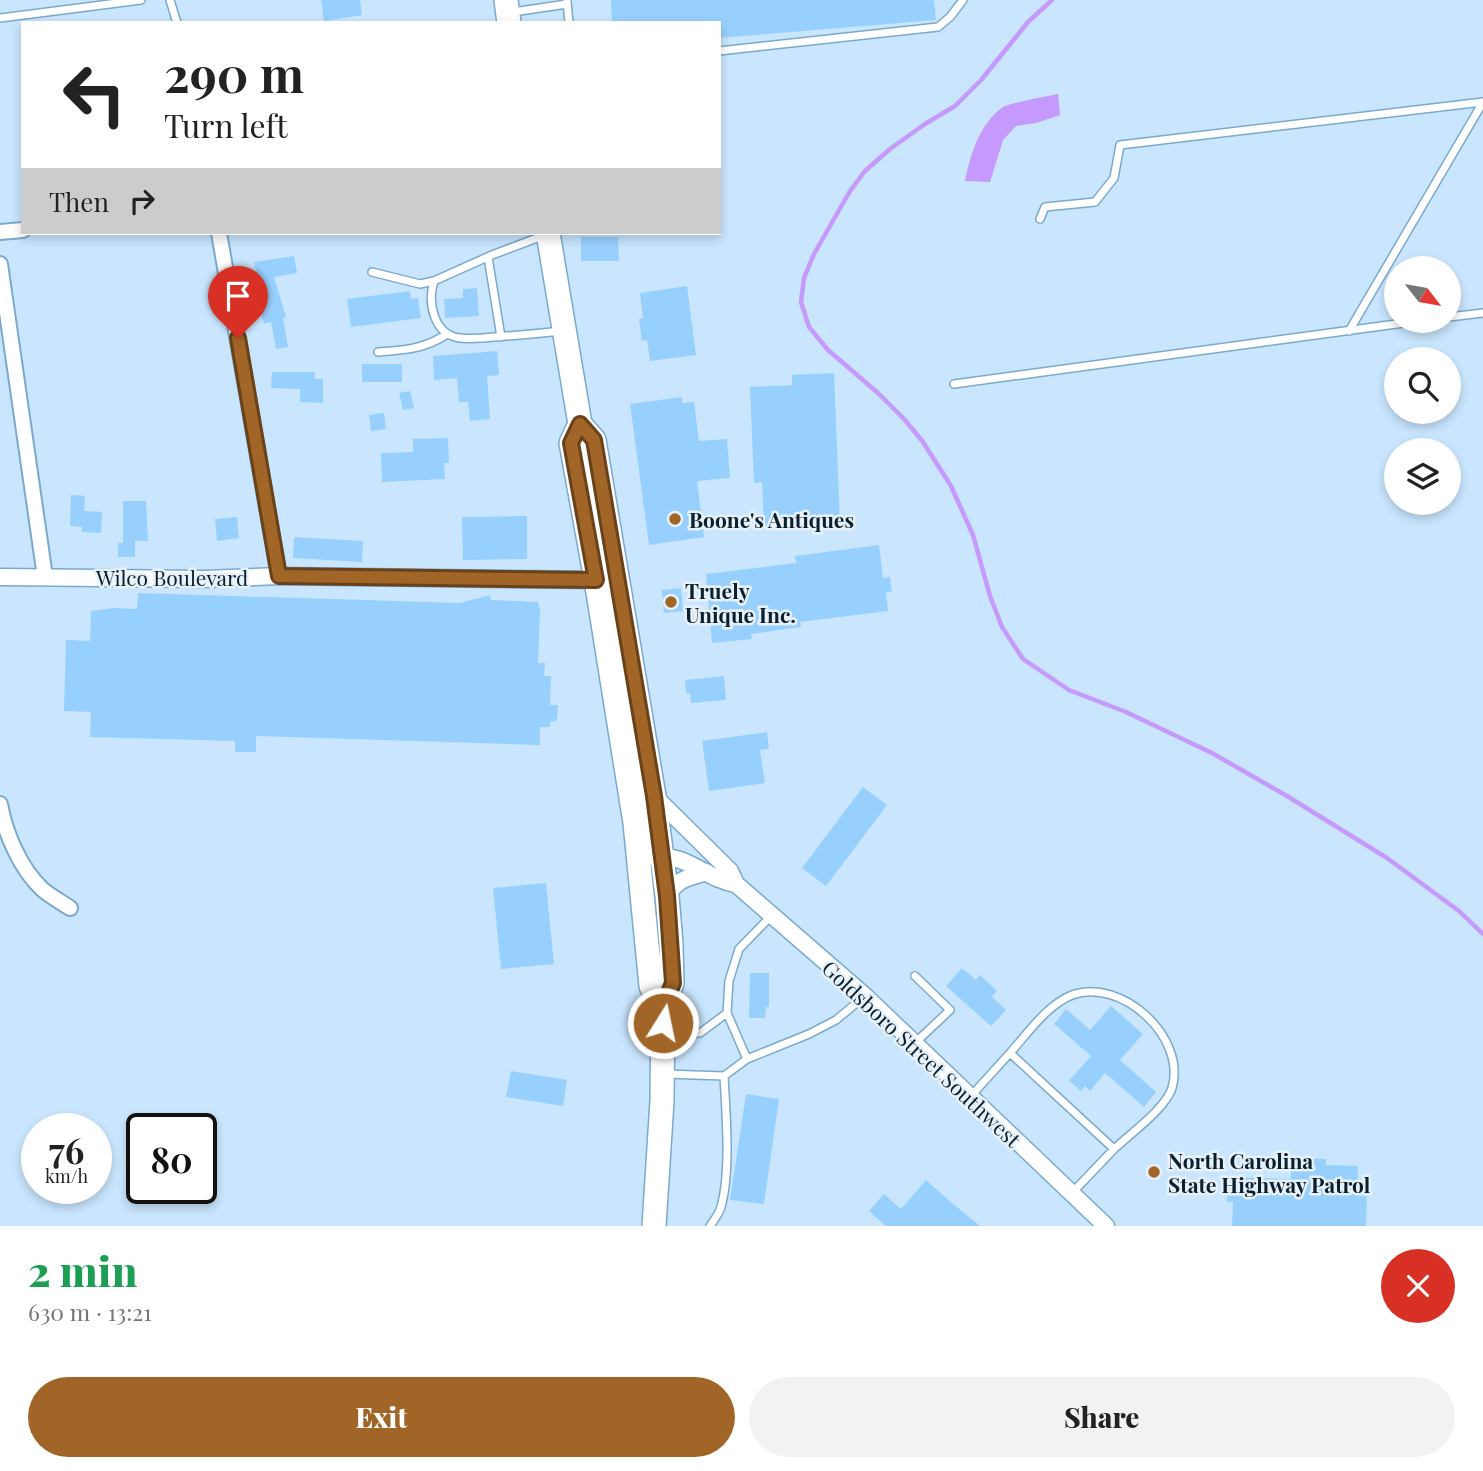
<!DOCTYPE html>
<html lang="en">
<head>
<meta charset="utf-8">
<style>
	:root { --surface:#fff; --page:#f2f2f2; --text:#222; --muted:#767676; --accent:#a16527 }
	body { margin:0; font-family:"Playfair Display",serif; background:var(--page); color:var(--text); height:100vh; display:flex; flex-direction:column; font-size:26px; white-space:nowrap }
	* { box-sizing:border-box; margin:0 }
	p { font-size:23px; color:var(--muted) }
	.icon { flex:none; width:38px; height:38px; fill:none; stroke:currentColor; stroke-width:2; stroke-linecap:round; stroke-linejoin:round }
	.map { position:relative; height:1226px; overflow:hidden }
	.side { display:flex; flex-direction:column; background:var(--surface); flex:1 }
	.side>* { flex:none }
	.hud { position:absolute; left:21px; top:21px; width:700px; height:214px; border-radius:0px; box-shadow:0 4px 10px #0003; background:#fff; color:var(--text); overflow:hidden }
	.needle { width:46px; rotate:121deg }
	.buttons { position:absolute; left:1384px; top:256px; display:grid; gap:14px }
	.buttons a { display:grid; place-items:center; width:77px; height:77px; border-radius:50%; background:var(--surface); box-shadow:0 4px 10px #0003; font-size:35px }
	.speed { position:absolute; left:21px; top:1113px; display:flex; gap:14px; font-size:35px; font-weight:700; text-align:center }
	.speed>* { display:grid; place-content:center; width:91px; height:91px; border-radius:50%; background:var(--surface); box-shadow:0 4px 10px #0003; line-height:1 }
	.speed small { font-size:18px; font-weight:400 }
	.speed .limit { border:4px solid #111; border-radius:10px; background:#fff; color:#111 }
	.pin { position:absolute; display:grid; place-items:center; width:60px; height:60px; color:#fff; margin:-72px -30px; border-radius:50% 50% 50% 0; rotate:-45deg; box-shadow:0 0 7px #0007 }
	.pin .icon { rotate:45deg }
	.me { position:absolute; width:77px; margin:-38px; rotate:10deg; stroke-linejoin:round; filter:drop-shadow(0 0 5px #0008) }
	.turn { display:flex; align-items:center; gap:24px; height:147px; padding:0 28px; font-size:32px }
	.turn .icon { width:91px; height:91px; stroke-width:2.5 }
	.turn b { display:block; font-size:49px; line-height:60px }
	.then { display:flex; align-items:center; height:66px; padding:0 28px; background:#0003; gap:14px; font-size:26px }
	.round { display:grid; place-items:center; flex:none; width:74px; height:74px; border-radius:37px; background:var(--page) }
	.headline { display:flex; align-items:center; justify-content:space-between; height:119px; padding:0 28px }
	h1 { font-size:42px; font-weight:800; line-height:52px; color:#1e9e55 }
	.cta { display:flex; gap:14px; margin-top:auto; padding:14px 28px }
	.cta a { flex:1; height:80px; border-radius:42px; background:var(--accent); color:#fff; font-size:28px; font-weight:800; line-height:80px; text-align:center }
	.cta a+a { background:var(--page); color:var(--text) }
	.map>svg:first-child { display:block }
	.water { fill:#c59afc }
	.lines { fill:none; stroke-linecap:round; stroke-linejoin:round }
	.stream { stroke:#c59afc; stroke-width:4.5 }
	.building { fill:#98d0fd }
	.service-casing { stroke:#7aa9cf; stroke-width:10 }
	.minor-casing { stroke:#7aa9cf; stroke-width:18 }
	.tertiary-casing { stroke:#7aa9cf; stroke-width:19 }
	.trunk-casing { stroke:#7aa9cf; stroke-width:26 }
	.service { stroke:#fff; stroke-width:7 }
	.minor { stroke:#fff; stroke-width:14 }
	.tertiary { stroke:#fff; stroke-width:16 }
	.trunk { stroke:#fff; stroke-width:23 }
	.route-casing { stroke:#694219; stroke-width:18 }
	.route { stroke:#a16527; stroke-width:12 }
	.poi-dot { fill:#a16527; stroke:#e7f1f9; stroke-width:2.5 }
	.labels { text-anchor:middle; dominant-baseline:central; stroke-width:5; stroke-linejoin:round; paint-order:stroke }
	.poi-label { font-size:21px; font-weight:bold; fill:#0c1f2d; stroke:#e7f1f9; text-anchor:start }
	.street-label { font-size:21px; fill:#0c1f2d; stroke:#e7f1f9 }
</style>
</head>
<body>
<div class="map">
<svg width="1483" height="1226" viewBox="0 0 1483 1226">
	<rect width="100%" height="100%" fill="#c9e6fe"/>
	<path class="water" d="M1058,94L1060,115L1036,123L1016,126L1003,140L990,182L965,181C970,155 980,123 1003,107C1012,102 1045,97 1058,94Z"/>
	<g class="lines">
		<path class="stream" d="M1052,0L1028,22L982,79L955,106L925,124L890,149L865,171L850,191L814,254L804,278L801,302L809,327L828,350L878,393L905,420L923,442L951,486L973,535L990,596L1002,627L1023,659L1069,690L1126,712L1212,753L1287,796L1387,858L1459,911L1483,934"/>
	</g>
	<path class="building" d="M321,0H360L362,15L324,21Z
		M611,0H934L936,20L719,38V23H612Z
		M581,237H618L619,261H581Z
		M294,256L297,273L274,277L286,317L283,318L288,347L276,349L271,322L264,324L257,300L261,299L254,262Z
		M687,286L696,355L650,361L647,340L642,341L639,319L643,318L640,293Z
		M477,288L479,316L445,318L444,299L463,298V289Z
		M410,291L411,299L418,298L421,318L351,327L347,299Z
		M497,351L499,375L487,376L490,419L470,421L468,402H459L457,378L434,380L433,356Z
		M362,364H402V382H362Z
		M272,372H315V379H323V403L300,402V389L271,388Z
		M834,373L840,523L764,527L762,482L754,483L750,387L792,385V375Z
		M410,391L414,408L403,410L399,393Z
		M682,397V403L694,402L699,441L727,439L730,478L697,481L704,537L649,545L630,404Z
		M384,413L386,429L371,431L369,415Z
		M448,438L449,463H444L445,479L382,482L381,453L413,452V439Z
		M71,495L85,496L84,511L102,512L101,533L82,532V527L70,526Z
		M123,501H146L148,541H135V557H118V543H123Z
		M527,516V559L463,560L462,517Z
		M237,517L239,538L217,541L215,519Z
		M294,537L363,541L362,562L293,558Z
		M879,545L883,578L890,577L892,592H886L888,611L800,622L801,627L751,634L752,639L712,643L706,574L796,563L795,556Z
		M681,588L683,611L664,613L662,590Z
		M138,593L460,603L490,595L491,600L538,602L540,611L538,663H545L544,676H551L550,705H558L557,720L550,722V727H540V745L256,736V752H235V741L90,737L91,712L64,711L66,640L90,641L91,611L113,608L137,609Z
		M724,676L726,700L691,703L690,693H686L685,680Z
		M767,732L769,749L760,750L765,783L709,791L702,741Z
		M863,787L887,805L826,886L802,868Z
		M546,883L554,964L501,969L493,888Z
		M962,968L976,980L980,975L997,991L992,997L1006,1010L991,1026L946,986Z
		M750,973H769V1007H766L765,1018H749Z
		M1111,1006L1143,1034L1120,1060L1156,1092L1144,1107L1105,1073L1090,1091L1085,1086L1081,1091L1069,1081L1091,1056L1054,1024L1066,1009L1090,1030Z
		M511,1071L567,1080L563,1106L506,1097Z
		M746,1094L779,1099L764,1204L730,1200Z
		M1291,1158L1326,1159V1165L1358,1166L1357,1195L1367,1196L1366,1226H1232L1233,1202H1227V1177L1291,1179Z
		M926,1180L952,1203L980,1226H886L869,1211L884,1194L901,1209Z"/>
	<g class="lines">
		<g class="service-casing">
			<path id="service" d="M170,0L177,23
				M567,1L569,23
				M513,12L567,4
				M0,18L141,0
				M719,51L938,27L950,17L963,0
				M1040,219L1045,207L1095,202L1114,178L1120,145L1483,102
				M545,235L492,255L434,281C427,303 434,335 460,338C467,339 476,338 483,338C509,336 534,334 560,331
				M488,257L501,337
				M372,272L420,284L434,281
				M1449,317L1483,313
				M1349,331L1483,102
				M378,352C404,350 425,349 447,334
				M954,384L1426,320
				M771,916L739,949L729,981L727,1013L747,1059L809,1034L836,1020L865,996
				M665,1035L700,1033L727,1013
				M915,1043L950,1010L915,976
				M1010,1053C1028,1033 1047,1005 1072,995C1121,977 1187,1037 1172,1088C1166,1108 1130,1134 1114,1149
				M666,1074L724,1076L747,1059
				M970,1097L1010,1053L1114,1149L1072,1193
				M710,1226C714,1220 719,1214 721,1207C731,1171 726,1114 724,1076"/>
		</g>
		<g class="minor-casing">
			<path id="minor" d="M0,232L23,230
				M219,233L279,576
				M0,264L45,577
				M0,804C5,833 20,868 42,889C50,896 61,902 70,908"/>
		</g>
		<g class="tertiary-casing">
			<path id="tertiary" d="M0,577L204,579L279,576L596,580
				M654,796L730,871L736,884L865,996L1106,1226
				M654,857C687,853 705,879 736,884
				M667,896C679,877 687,879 706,872"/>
		</g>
		<g class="trunk-casing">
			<path id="trunk" d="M506,0L509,23
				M548,233L580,424L594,440L654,796L667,896L671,944L672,983L663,1006L662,1101L654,1226
				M580,424L571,443L596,580L635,823L651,986L663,1006"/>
		</g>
		<use href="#service" class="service"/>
		<use href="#minor" class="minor"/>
		<use href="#tertiary" class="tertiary"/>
		<use href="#trunk" class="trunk"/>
	</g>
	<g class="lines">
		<g class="route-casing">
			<path id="route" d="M238,338L279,576L596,580L571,443L580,424L594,440L654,796L667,896L673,983L663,1006V1023"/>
		</g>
		<use href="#route" class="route"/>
	</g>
	<g class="poi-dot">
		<circle cx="675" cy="519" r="7"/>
		<circle cx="671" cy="602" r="7"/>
		<circle cx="1154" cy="1172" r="7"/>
	</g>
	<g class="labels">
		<g class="poi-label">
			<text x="689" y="519">Boone's Antiques</text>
			<text x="685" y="590">Truely<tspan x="685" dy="24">Unique Inc.</tspan></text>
			<text x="1168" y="1160">North Carolina<tspan x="1168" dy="24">State Highway Patrol</tspan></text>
		</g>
		<g class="street-label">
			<text x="172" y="577">Wilco Boulevard</text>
			<text transform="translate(922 1053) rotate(43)">Goldsboro Street Southwest</text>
		</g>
	</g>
</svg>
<div class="buttons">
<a><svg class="needle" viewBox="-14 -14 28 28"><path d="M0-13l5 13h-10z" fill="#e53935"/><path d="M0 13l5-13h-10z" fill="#767676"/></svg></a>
<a><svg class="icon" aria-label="search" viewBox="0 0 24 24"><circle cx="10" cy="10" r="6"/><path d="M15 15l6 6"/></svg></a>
<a><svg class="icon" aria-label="layers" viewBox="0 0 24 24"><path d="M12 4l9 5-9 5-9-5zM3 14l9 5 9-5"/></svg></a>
</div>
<div class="speed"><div>76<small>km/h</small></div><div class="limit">80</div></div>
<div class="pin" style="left:238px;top:338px;background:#d93025"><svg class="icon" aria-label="arrive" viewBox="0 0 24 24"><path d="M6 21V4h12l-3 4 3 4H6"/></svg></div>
<svg class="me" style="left:663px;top:1023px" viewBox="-20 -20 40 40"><circle r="17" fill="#a16527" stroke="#fff" stroke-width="3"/><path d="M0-11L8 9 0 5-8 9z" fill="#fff"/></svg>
<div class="hud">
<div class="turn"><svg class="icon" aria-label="left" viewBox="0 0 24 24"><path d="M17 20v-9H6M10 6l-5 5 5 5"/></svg><div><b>290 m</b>Turn left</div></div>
<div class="then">Then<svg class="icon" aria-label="right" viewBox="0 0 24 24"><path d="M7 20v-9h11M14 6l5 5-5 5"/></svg></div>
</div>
</div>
<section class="side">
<div class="headline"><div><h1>2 min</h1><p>630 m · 13:21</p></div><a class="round" style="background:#d93025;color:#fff"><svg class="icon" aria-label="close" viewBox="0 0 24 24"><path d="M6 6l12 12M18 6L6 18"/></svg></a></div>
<div class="cta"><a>Exit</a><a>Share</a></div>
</section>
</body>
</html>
